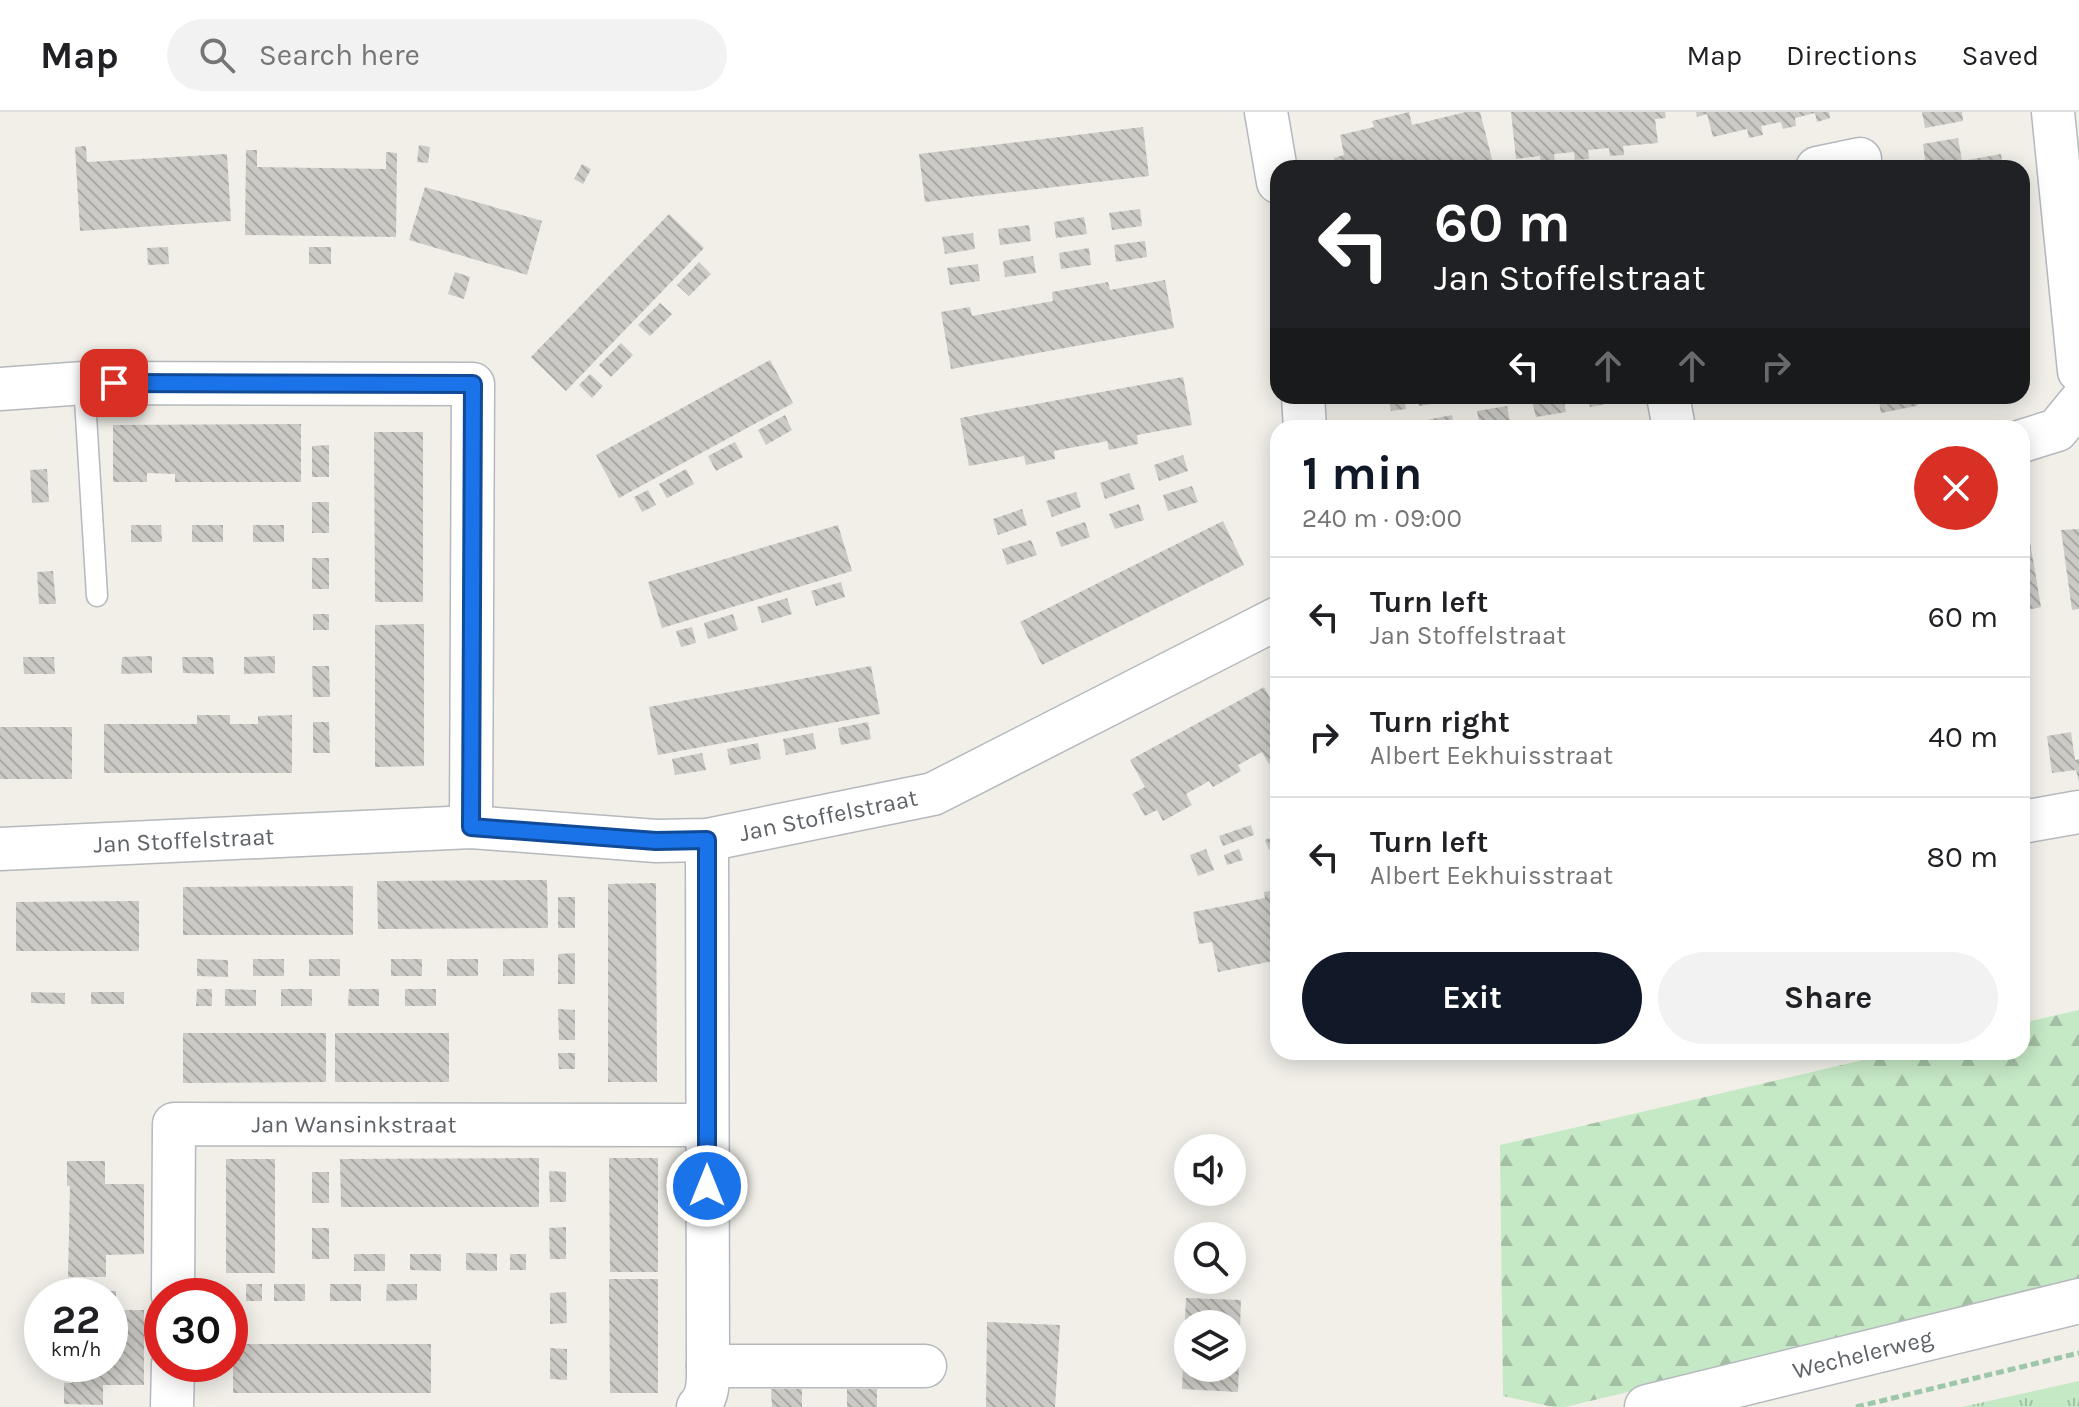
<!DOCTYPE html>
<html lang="en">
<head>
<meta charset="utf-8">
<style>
	:root { --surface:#fff; --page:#f2f2f2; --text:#202124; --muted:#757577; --line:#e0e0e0; --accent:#111827 }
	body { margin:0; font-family:Karla,sans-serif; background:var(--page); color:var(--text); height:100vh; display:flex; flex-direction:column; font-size:30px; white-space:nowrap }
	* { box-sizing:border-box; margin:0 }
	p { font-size:26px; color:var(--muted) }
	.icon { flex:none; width:44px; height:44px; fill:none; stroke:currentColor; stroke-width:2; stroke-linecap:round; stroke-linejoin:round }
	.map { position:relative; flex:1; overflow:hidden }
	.sheet { position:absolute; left:1270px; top:308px; width:760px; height:640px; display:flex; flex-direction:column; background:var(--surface); border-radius:24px; box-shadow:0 4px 20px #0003 }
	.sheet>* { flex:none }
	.guide { position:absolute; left:1270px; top:48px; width:760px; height:244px; border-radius:24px; box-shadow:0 4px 20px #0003; background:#202124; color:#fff; overflow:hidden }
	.buttons { position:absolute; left:1174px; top:1022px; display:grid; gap:16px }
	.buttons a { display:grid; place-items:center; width:72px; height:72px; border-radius:50%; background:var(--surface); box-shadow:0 4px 20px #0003; font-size:40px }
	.speed { position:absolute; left:24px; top:1166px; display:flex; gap:16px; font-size:40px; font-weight:700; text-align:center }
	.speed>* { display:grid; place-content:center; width:104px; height:104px; border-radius:50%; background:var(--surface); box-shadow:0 4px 20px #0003; line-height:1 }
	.speed small { font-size:20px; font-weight:400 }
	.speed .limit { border:12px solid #d22; background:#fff; color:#111 }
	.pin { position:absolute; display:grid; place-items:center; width:68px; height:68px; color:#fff; margin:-34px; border-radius:16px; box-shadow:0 4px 12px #0006 }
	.me { position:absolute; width:88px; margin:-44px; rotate:0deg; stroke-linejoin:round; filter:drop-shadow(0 0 6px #0008) }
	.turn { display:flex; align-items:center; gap:28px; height:168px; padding:0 32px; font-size:36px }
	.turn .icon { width:104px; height:104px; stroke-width:2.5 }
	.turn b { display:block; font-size:56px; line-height:68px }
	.lanes { display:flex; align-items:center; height:76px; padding:0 32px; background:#0003; justify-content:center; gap:40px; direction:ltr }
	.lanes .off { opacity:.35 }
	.round { display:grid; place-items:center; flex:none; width:84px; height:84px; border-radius:42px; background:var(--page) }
	.headline { display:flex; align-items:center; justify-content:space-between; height:136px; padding:0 32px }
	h1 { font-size:48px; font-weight:700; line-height:60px; color:var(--accent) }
	.button { display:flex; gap:16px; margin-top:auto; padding:16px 32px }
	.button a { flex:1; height:92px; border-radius:48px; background:var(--accent); color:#fff; font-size:32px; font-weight:700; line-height:92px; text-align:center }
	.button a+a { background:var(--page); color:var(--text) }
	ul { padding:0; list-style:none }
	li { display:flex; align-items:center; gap:24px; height:120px; padding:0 32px; border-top:2px solid var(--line) }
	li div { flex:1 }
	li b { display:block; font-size:30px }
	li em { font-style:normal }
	header { display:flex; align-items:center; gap:48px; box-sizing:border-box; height:112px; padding:0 40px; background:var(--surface); border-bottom:2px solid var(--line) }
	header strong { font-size:38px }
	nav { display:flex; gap:44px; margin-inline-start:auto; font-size:28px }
	.search { width:560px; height:72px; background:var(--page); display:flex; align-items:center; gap:20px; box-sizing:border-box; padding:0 28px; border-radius:44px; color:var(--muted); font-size:30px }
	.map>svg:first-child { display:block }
	.grass { fill:url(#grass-tufts) }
	.forest { fill:url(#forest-firs) }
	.building { fill:url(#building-back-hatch); fill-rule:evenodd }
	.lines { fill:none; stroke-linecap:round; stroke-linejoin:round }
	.lane-casing { stroke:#b5b8bc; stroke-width:23 }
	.street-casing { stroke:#b5b8bc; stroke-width:45 }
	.secondary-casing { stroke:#b6babf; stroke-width:47 }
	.path { stroke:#9cc7a9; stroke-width:5; stroke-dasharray:8 4; stroke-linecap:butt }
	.lane { stroke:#fff; stroke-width:20 }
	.street { stroke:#fff; stroke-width:42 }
	.secondary { stroke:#fff; stroke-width:44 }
	.route-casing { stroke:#114b97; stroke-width:20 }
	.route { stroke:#1a73e8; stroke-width:14 }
	.labels { text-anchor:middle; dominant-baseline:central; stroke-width:7; stroke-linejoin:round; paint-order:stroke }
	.street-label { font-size:24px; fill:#5f6368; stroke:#fff }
</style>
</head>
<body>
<header>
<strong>Map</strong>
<div class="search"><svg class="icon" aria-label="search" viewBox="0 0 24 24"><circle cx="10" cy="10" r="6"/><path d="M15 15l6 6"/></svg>Search here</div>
<nav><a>Map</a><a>Directions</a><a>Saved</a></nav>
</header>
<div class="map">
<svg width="2079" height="1295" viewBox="0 0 2079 1295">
	<defs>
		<pattern id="grass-tufts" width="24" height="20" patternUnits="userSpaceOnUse" patternTransform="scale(2)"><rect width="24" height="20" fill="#c5e8c5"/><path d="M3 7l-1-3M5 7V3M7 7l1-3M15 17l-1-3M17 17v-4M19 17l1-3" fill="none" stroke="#a3c0a4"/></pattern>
		<pattern id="forest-firs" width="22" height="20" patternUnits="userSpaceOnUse" patternTransform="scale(2)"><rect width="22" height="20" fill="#c5e8c5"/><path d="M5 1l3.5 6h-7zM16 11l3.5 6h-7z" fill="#a3c0a4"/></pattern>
		<pattern id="building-back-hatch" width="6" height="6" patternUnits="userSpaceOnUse" patternTransform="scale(2)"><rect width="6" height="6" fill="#cccac5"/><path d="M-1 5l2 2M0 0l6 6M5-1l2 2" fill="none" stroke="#a9a8a4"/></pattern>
	</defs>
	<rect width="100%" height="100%" fill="#f1efe8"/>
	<path class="grass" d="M2079,1269V1295H1962Z"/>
	<path class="forest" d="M2079,898V1172L1565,1295H1553L1503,1284L1500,1033L1897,940H2022V911Z"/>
	<path class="building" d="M1409,0L1412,13L1466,0H1480L1493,51L1470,56H1336L1334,46L1344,43L1340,23L1374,15L1372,9Z
		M1511,0H1665L1666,6L1655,7L1658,31L1623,34L1624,43L1610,44L1609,36L1588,38L1589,47L1575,48L1574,40L1554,42L1555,51L1541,53L1540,44L1516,47Z
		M1696,0H1829L1830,6L1817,10L1815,1L1795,6L1796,14L1783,17L1781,10L1761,14L1763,23L1749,26L1747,17L1713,25L1707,2L1697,5Z
		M1922,0H1962L1963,9L1925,16Z
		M1143,15L1149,64L925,90L919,42Z
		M1958,26L1962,49L2001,42L2003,56H1926L1923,32Z
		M419,33L430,35L428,51L417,50Z
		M86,34L87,50L227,42L231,109L80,119L75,35Z
		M246,38H257V55L386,57V40L397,41L396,125L245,123Z
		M582,52L591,57L583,72L574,67Z
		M425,75L542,109L527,163L409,128Z
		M1140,97L1142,114L1112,118L1109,101Z
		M669,102L704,136L566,279L531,245Z
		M1084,105L1087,122L1056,126L1054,110Z
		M1029,113L1031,129L1000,133L998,117Z
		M973,121L975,137L945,142L942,125Z
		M1145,129L1147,145L1116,150L1114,133Z
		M168,135L169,152L148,153L147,136Z
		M309,135H331V152H309Z
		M1089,136L1091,153L1061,157L1059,141Z
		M1033,144L1036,161L1005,165L1003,149Z
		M699,150L711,162L689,184L677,173Z
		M978,152L980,169L950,173L947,156Z
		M455,160L470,165L464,187L448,182Z
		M1165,168L1174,216L951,257L941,200L970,195L972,204L1053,189L1052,180L1108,170L1110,178Z
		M660,191L672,202L650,224L638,213Z
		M621,231L633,243L611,265L599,253Z
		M770,248L793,291L619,386L596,343Z
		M590,262L603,274L592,286L579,273Z
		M1183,265L1192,313L1137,323L1138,332L1109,338L1107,329L1054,339L1055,347L1026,353L1024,344L969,354L960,306Z
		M1388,284H1404L1406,297L1391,299Z
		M1417,284H1448L1449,289L1419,294Z
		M1560,284H1563L1566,300L1536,305L1532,289Z
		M1588,284H1620L1621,289L1590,295Z
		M1878,284H1931L1916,294L1881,301Z
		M1507,294L1510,310L1480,315L1477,299Z
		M785,303L792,318L766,333L758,318Z
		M1452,303L1454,316H1423L1422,309Z
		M301,312V370H175V362L147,361V370H113V313Z
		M374,320H423V490H375Z
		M735,330L743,345L716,359L708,344Z
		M329,333V365H312V334Z
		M1183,343L1188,359L1159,369L1154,353Z
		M47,357L49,390L32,391L30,358Z
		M686,357L694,372L667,386L659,372Z
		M1129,361L1135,377L1105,387L1100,371Z
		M1192,374L1198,390L1168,399L1163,383Z
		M648,378L656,393L642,400L634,385Z
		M1076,380L1081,395L1052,405L1046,389Z
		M312,390H329V421H312Z
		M1139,392L1144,408L1115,417L1109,402Z
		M1022,397L1027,413L998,423L993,407Z
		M1223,409L1244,453L1042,553L1020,510Z
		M1085,410L1090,425L1061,435L1056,420Z
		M131,413H161L162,430H131Z
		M192,413H223V430H192Z
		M253,413H284V430H253Z
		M838,413L852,459L662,516L648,470Z
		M2079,417V497L2072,498L2061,418Z
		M1031,428L1037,443L1007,453L1002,437Z
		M2030,430L2041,495L2022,499V432Z
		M312,446H329V477H312Z
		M53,459L56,492H39L37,460Z
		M841,470L845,485L816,494L811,479Z
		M787,486L792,502L762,511L757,495Z
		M313,502H329V518H313Z
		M733,502L738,518L708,527L704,511Z
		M424,512V654L375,655V513Z
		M692,515L696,531L681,535L676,519Z
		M152,544V561L121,562L122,545Z
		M275,544V561L244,562V545Z
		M23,545H54L55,562H24Z
		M182,545H213L214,562L183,561Z
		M312,554H329L330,585H313Z
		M871,554L880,602L658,643L649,595Z
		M1264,575L1278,601V647L1269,652L1262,640L1238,653L1241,659L1213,675L1209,669L1186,682L1192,693L1163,709L1157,698L1145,704L1132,682L1145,675L1130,648Z
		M197,603H230V612H258V604L292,603V661H104V612H197Z
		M313,610H329L330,641H313Z
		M868,610L871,627L841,633L838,616Z
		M0,615H72V667H0Z
		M2071,620L2075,648L2079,647V670L2076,658L2052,661L2047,624Z
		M813,621L816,637L786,643L783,627Z
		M758,631L761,647L730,653L727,637Z
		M702,641L706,658L675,663L672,647Z
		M1251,713L1254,723L1223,734L1219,724Z
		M1278,723V735L1269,738L1265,728Z
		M1206,737L1214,758L1198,764L1190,743Z
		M1239,737L1243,748L1227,753L1224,743Z
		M547,768L548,816L378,817L377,769Z
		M656,771L657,970H608V772Z
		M353,774V823H183V775Z
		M1278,778V848L1218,860L1212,830L1199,832L1193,800L1265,786L1264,780Z
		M558,785H575V816H558Z
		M139,789V839H16V790Z
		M575,841V872H558V842Z
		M197,847L228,848V865L197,864Z
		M253,847H284V864H253Z
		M309,847H340V864H309Z
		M391,847H422V864H391Z
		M447,847H478V864H447Z
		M503,847H534V864H503Z
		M197,877H212V894H196Z
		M225,877L256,878V894H225Z
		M281,877H312V894H281Z
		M349,877H379V894H348Z
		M405,877H436V894H405Z
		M31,880L65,881V892L31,891Z
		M91,880H124V892H91Z
		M558,897L575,898V928H559Z
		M183,921H326V970L183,971Z
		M335,921H449V970H335Z
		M558,941H575V957H559Z
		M539,1046V1095H341L340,1047Z
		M609,1046H658V1160H610Z
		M226,1047H275V1161H226Z
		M67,1049H105V1072H144V1142L106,1143V1165H68L70,1074H67Z
		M549,1059L566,1060V1090H550Z
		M312,1060H329V1091H312Z
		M566,1115V1147H550L549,1116Z
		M312,1116H329V1147H312Z
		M466,1141L497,1142V1159L466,1158Z
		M354,1142H385V1159H354Z
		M410,1142H441V1159L410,1158Z
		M510,1142H526V1158H510Z
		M609,1167H658V1281H610Z
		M246,1172H262V1189H246Z
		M274,1172H305V1189H274Z
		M330,1172H361V1189H330Z
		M387,1172H417V1188L386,1189Z
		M78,1179H116V1198H144V1273H103V1293L64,1292V1271H72V1252H110V1184H78Z
		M566,1180L567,1211L550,1212V1181Z
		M1186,1186L1241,1188L1238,1280L1182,1277ZM1188,1212H1232V1256H1188Z
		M987,1210L1060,1213L1055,1295H986Z
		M233,1232H431V1281H233Z
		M550,1236L567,1237V1268L550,1267Z
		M771,1277H802V1295H772Z
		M847,1277H877V1295H847Z"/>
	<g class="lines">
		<g class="lane-casing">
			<path id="lane" d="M84,271L97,484"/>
		</g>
		<g class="street-casing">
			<g id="street">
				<path d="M1266,0L1278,70"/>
				<path d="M2053,0L2079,259"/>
				<path d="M1817,56L1860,47"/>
				<path d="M0,277L84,271L473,272L471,715"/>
				<path d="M1303,284L1305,316"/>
				<path d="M1668,284L1674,316"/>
				<path d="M2022,329L2057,318L2079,291"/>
				<path d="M2022,710L2079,700"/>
				<path id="s1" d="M0,737L471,715L656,729L707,728L933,682L1278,506"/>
				<path id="s2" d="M173,1184L174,1012L707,1013"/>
				<path d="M708,1254H925"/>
				<path d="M172,1295L173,1252"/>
				<path d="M698,1295C709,1284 708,1269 708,1254L707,728"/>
			</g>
		</g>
		<g class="secondary-casing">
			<g id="secondary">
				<path id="s3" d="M1647,1295L2079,1189"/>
			</g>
		</g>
		<path class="path" d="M1856,1295L2079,1241"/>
		<use href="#lane" class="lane"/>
		<use href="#street" class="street"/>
		<use href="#secondary" class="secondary"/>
	</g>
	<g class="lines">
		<g class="route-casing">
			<path id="route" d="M114,271L473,272L471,715L656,729L707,728V1074"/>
		</g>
		<use href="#route" class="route"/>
	</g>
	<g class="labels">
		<g class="street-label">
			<text stroke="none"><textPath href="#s1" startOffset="832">Jan Stoffelstraat</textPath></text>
			<text stroke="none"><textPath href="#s1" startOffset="184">Jan Stoffelstraat</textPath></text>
			<text stroke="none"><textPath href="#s2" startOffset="352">Jan Wansinkstraat</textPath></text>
			<text stroke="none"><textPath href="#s3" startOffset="222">Wechelerweg</textPath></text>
		</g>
	</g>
</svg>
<div class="buttons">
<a><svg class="icon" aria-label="sound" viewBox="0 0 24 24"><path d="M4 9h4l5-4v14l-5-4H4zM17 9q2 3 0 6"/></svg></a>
<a><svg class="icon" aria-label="search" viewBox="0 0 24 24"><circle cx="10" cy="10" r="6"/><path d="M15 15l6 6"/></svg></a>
<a><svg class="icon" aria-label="layers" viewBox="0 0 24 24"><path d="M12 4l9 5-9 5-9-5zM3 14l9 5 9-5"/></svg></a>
</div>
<div class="speed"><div>22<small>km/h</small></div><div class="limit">30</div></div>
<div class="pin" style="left:114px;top:271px;background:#d93025"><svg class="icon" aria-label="arrive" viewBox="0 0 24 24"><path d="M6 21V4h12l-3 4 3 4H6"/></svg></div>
<svg class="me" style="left:707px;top:1074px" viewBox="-20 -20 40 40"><circle r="17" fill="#1a73e8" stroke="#fff" stroke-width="3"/><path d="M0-11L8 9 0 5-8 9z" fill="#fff"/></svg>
<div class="guide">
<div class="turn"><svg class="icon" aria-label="left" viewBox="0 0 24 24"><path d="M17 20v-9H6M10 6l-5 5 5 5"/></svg><div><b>60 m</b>Jan Stoffelstraat</div></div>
<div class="lanes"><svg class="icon" aria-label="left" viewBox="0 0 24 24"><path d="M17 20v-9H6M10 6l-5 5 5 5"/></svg><svg class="icon off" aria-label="ahead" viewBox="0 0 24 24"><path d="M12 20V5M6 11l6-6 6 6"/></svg><svg class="icon off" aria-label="ahead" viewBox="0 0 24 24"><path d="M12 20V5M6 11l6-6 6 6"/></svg><svg class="icon off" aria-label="right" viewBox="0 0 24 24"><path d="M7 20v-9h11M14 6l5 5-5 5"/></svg></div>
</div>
<section class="sheet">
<div class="headline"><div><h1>1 min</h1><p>240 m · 09:00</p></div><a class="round" style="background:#d93025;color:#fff"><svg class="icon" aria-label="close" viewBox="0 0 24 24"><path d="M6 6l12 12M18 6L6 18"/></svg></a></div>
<ul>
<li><svg class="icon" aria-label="left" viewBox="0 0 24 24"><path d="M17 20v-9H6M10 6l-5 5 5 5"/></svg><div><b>Turn left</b><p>Jan Stoffelstraat</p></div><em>60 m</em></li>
<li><svg class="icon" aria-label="right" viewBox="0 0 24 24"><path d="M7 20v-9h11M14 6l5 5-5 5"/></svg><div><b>Turn right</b><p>Albert Eekhuisstraat</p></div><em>40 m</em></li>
<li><svg class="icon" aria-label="left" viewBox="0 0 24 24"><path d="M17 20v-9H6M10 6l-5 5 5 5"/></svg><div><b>Turn left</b><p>Albert Eekhuisstraat</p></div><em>80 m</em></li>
</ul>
<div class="button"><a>Exit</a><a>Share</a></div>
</section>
</div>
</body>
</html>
